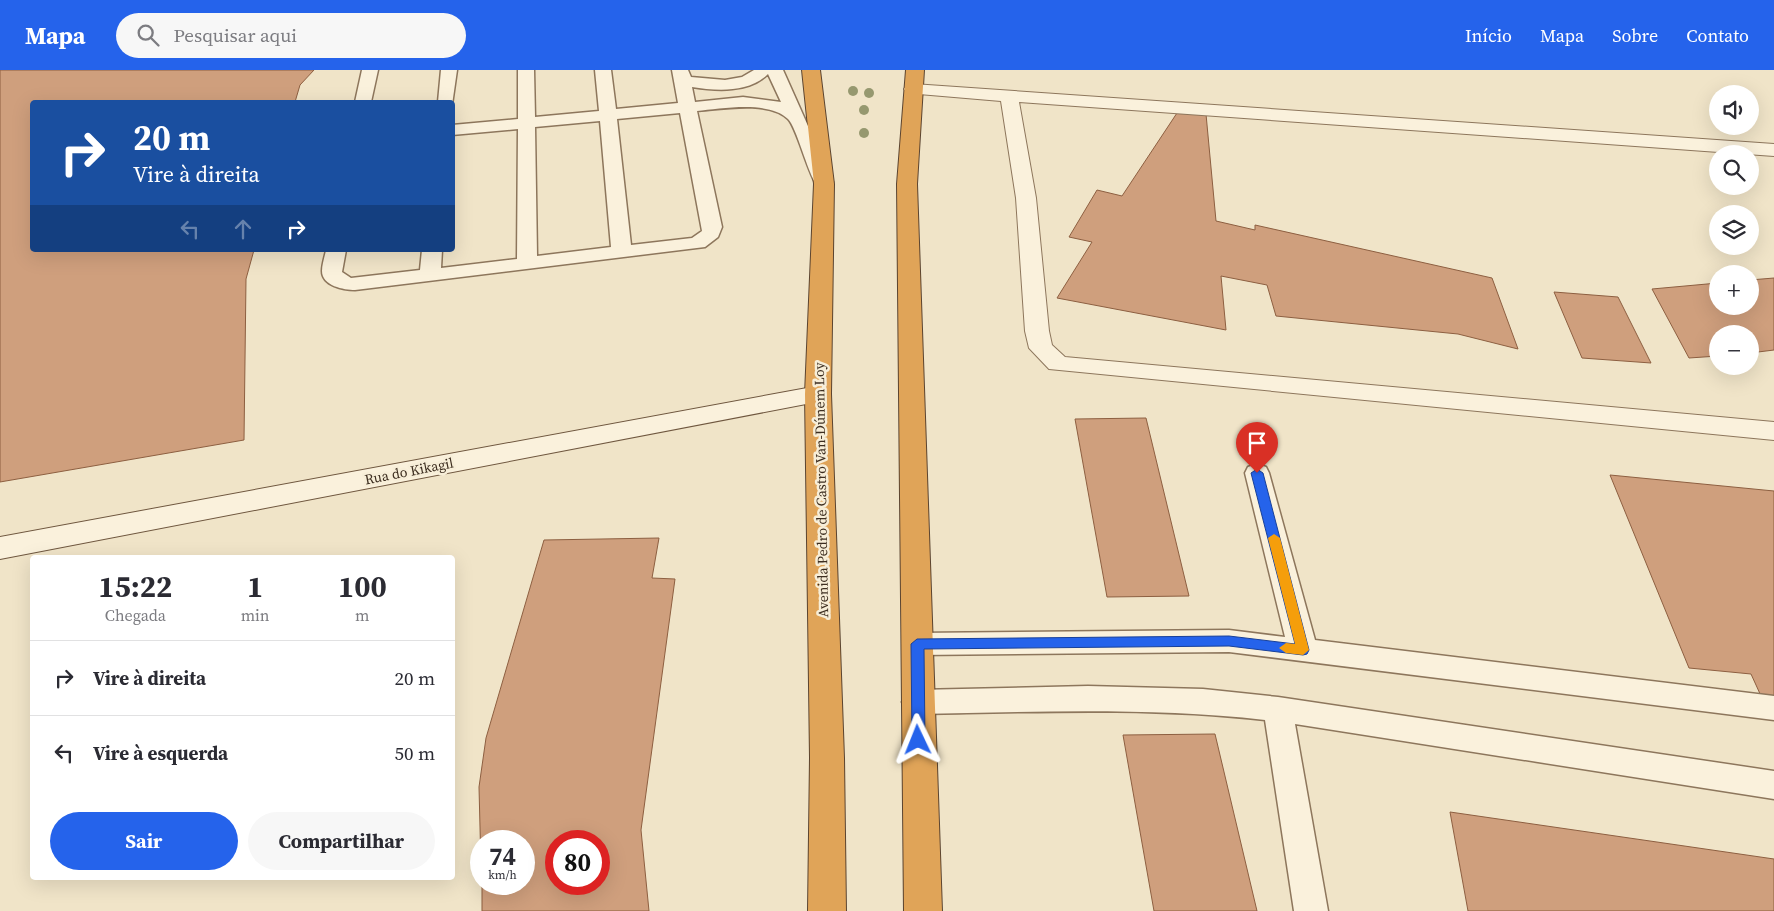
<!DOCTYPE html>
<html lang="pt">
<head>
<meta charset="utf-8">
<style>
	:root { --surface:#fff; --page:#f7f7f7; --text:#2b2b33; --muted:#7c7c81; --line:#e1e1e2; --accent:#2563eb }
	body { margin:0; font-family:"Source Serif 4",serif; background:var(--page); color:var(--text); height:100vh; display:flex; flex-direction:column; font-size:19px; white-space:nowrap }
	* { box-sizing:border-box; margin:0 }
	p { font-size:16px; color:var(--muted) }
	.icon { flex:none; width:28px; height:28px; fill:none; stroke:currentColor; stroke-width:2; stroke-linecap:round; stroke-linejoin:round }
	.map { position:relative; flex:1; overflow:hidden }
	.drawer { position:absolute; left:30px; top:485px; width:425px; height:325px; display:flex; flex-direction:column; background:var(--surface); border-radius:5px; box-shadow:0 5px 20px #0002 }
	.drawer>* { flex:none }
	.banner { position:absolute; left:30px; top:30px; width:425px; height:152px; border-radius:5px; box-shadow:0 5px 20px #0002; background:#1a4fa0; color:#fff; overflow:hidden }
	.buttons { position:absolute; left:1709px; top:15px; display:grid; gap:10px }
	.buttons a { display:grid; place-items:center; width:50px; height:50px; border-radius:50%; background:var(--surface); box-shadow:0 5px 20px #0002; font-size:25px }
	.speed { position:absolute; left:470px; top:760px; display:flex; gap:10px; font-size:25px; font-weight:700; text-align:center }
	.speed>* { display:grid; place-content:center; width:65px; height:65px; border-radius:50%; background:var(--surface); box-shadow:0 5px 20px #0002; line-height:1 }
	.speed small { font-size:12px; font-weight:400 }
	.speed .limit { border:8px solid #d22; background:#fff; color:#111 }
	.pin { position:absolute; display:grid; place-items:center; width:42px; height:42px; color:#fff; margin:-51px -21px; border-radius:50% 50% 50% 0; rotate:-45deg; box-shadow:0 0 5px #0007 }
	.pin .icon { rotate:45deg }
	.me { position:absolute; width:55px; margin:-28px; rotate:358deg; stroke-linejoin:round; filter:drop-shadow(0 0 4px #0008) }
	.turn { display:flex; align-items:center; gap:18px; height:105px; padding:0 20px; font-size:22px }
	.turn .icon { width:65px; height:65px; stroke-width:2.5 }
	.turn b { display:block; font-size:35px; line-height:42px }
	.lanes { display:flex; align-items:center; height:48px; padding:0 20px; background:#0003; justify-content:center; gap:25px; direction:ltr }
	.lanes .off { opacity:.35 }
	.eta { display:flex; justify-content:space-evenly; align-items:center; height:85px; text-align:center }
	.eta b { font-size:30px; font-weight:700; line-height:35px }
	.cta { display:flex; gap:10px; margin-top:auto; padding:10px 20px }
	.cta a { flex:1; height:58px; border-radius:30px; background:var(--accent); color:#fff; font-size:20px; font-weight:700; line-height:58px; text-align:center }
	.cta a+a { background:var(--page); color:var(--text) }
	ul { padding:0; list-style:none }
	li { display:flex; align-items:center; gap:15px; height:75px; padding:0 20px; border-top:1px solid var(--line) }
	li div { flex:1 }
	li b { display:block; font-size:19px }
	li em { font-style:normal }
	header { display:flex; align-items:center; gap:30px; box-sizing:border-box; height:70px; padding:0 25px; background:var(--accent); color:#fff }
	header strong { font-size:24px }
	nav { display:flex; gap:28px; margin-inline-start:auto; font-size:18px }
	.search { width:350px; height:45px; background:var(--page); display:flex; align-items:center; gap:12px; box-sizing:border-box; padding:0 18px; border-radius:28px; color:var(--muted); font-size:19px }
	.map>svg:first-child { display:block }
	.building { fill:#cf9f7d; stroke:#8d5f41; fill-rule:evenodd }
	.lines { fill:none; stroke-linecap:round; stroke-linejoin:round }
	.lane-casing { stroke:#8d765c; stroke-width:3 }
	.street-casing { stroke:#8d765c; stroke-width:2 }
	.secondary-casing { stroke:#6f573f; stroke-width:2 }
	.highway-casing { stroke:#5b4430; stroke-width:2 }
	.lane { fill:#faf1dc; fill-rule:evenodd }
	.street { fill:#faf1dc; fill-rule:evenodd }
	.secondary { fill:#faf1dc; fill-rule:evenodd }
	.highway { fill:#e0a458; fill-rule:evenodd }
	.tree { fill:#96986f }
	.route { fill:#2563eb; stroke:#184099 }
	.slow { fill:#f59e0b }
	.labels { text-anchor:middle; dominant-baseline:central; stroke-width:5; stroke-linejoin:round; paint-order:stroke }
	.street-label { font-size:14px; fill:#3d2e20; stroke:#f7eed8 }
</style>
</head>
<body>
<header>
<strong>Mapa</strong>
<div class="search"><svg class="icon" aria-label="search" viewBox="0 0 24 24"><circle cx="10" cy="10" r="6"/><path d="M15 15l6 6"/></svg>Pesquisar aqui</div>
<nav><a>Início</a><a>Mapa</a><a>Sobre</a><a>Contato</a></nav>
</header>
<div class="map">
<svg width="1774" height="841" viewBox="0 0 1774 841">
	<rect width="100%" height="100%" fill="#f0e4c8"/>
	<path class="building" d="M0,0H314L300,15L295,32H32V180H254L246,209L244,370L0,412Z
		M1177,43L1206,44L1216,151L1255,160V155L1492,208L1518,279L1458,264L1276,246L1267,215L1221,206L1226,260L1057,228L1092,172L1069,167L1097,120L1122,126Z
		M1774,208V280L1750,283V264H1718V286L1689,288L1652,219L1718,213V236H1750V210Z
		M1554,222L1618,227L1651,293L1582,288Z
		M1146,348L1189,526L1107,527L1075,349Z
		M1610,405L1774,421V627L1761,626L1751,604L1689,598Z
		M659,468L652,508L675,509L641,760L649,841H482V814H524V771H481V797L479,717L486,668L544,470ZM556,771H599V814H556Z
		M1215,664L1257,841H1154L1123,665Z
		M1450,742L1774,789V841H1468Z"/>
	<g class="lines">
		<g class="lane-casing">
			<path id="lane" d="M362,0H378L371,32H355Z
				M441,0H457L452,35V32H438Z
				M518,0H534L535,47L599,41L595,0H611L616,39L678,33L672,0H688L691,7L725,10L742,7L754,0H783L833,112L831,116H817C807,101 797,58 788,49C769,30 721,39 697,41L722,157L718,167L705,177L355,220C344,220 322,216 322,201C322,194 325,186 326,180H346L342,202L351,208L420,200L422,180H442L441,198L517,189L518,59L452,65V55L518,49ZM768,4L781,32L743,27L695,32L692,17C717,21 749,23 768,4ZM680,43L702,161L692,168L631,175L617,49ZM600,51L611,177L537,186L535,57Z
				M1257,394L1266,397L1269,403L1315,570L1774,626V650L1229,582L917,585L907,582L903,574L907,566L917,563L1229,560L1285,567L1245,403L1248,397Z
				M1088,616L1203,619L1278,627L1774,701V729L1295,654L1328,841H1294L1265,650C1149,637 1033,642 917,644L907,641L902,632L907,623L917,620Z"/>
		</g>
		<g class="street-casing">
			<path id="street" d="M913,14L1774,74V86L1019,32L1036,128L1049,261L1052,275L1065,287L1774,352V370L1049,299L1029,278L1025,261L1016,128L1001,31L907,23L904,19L907,15Z"/>
		</g>
		<g class="secondary-casing">
			<path id="secondary" d="M818,316L827,318L831,324L827,330L0,489V467Z"/>
		</g>
		<g class="highway-casing">
			<path id="highway" d="M802,0H820L834,114L831,324L844,688L846,841H808L810,688L805,324L814,114Z
				M906,0H924L917,114L942,841H904L897,114Z"/>
		</g>
		<use href="#lane" class="lane"/>
		<use href="#street" class="street"/>
		<use href="#secondary" class="secondary"/>
		<use href="#highway" class="highway"/>
	</g>
	<g class="tree">
		<circle cx="853" cy="21" r="5"/>
		<circle cx="869" cy="23" r="5"/>
		<circle cx="864" cy="40" r="5"/>
		<circle cx="864" cy="63" r="5"/>
	</g>
	<path class="route" d="M1257,399L1263,403L1309,580L1307,584L1303,585L1229,576L924,579L925,670L923,674H914L912,670L911,574L917,569L1229,566L1295,574L1251,403Z"/>
	<path class="slow" d="M1274,464L1280,468L1309,580L1303,585L1286,583L1279,578L1286,573L1295,574L1268,468Z"/>
	<g class="labels">
		<g class="street-label">
			<text transform="translate(409 401) rotate(-11)">Rua do Kikagil</text>
			<text transform="translate(821 420) rotate(-91)">Avenida Pedro de Castro Van-Dúnem Loy</text>
		</g>
	</g>
</svg>
<div class="buttons">
<a><svg class="icon" aria-label="sound" viewBox="0 0 24 24"><path d="M4 9h4l5-4v14l-5-4H4zM17 9q2 3 0 6"/></svg></a>
<a><svg class="icon" aria-label="search" viewBox="0 0 24 24"><circle cx="10" cy="10" r="6"/><path d="M15 15l6 6"/></svg></a>
<a><svg class="icon" aria-label="layers" viewBox="0 0 24 24"><path d="M12 4l9 5-9 5-9-5zM3 14l9 5 9-5"/></svg></a>
<a>+</a>
<a>−</a>
</div>
<div class="speed"><div>74<small>km/h</small></div><div class="limit">80</div></div>
<div class="pin" style="left:1257px;top:403px;background:#d93025"><svg class="icon" aria-label="arrive" viewBox="0 0 24 24"><path d="M6 21V4h12l-3 4 3 4H6"/></svg></div>
<svg class="me" style="left:918px;top:670px" viewBox="-20 -20 40 40"><path d="M0-17L14 15 0 8-14 15z" fill="#2563eb" stroke="#fff" stroke-width="4"/></svg>
<div class="banner">
<div class="turn"><svg class="icon" aria-label="right" viewBox="0 0 24 24"><path d="M7 20v-9h11M14 6l5 5-5 5"/></svg><div><b>20 m</b>Vire à direita</div></div>
<div class="lanes"><svg class="icon off" aria-label="left" viewBox="0 0 24 24"><path d="M17 20v-9H6M10 6l-5 5 5 5"/></svg><svg class="icon off" aria-label="ahead" viewBox="0 0 24 24"><path d="M12 20V5M6 11l6-6 6 6"/></svg><svg class="icon" aria-label="right" viewBox="0 0 24 24"><path d="M7 20v-9h11M14 6l5 5-5 5"/></svg></div>
</div>
<section class="drawer">
<div class="eta">
<div><b>15:22</b><p>Chegada</p></div>
<div><b>1</b><p>min</p></div>
<div><b>100</b><p>m</p></div>
</div>
<ul>
<li><svg class="icon" aria-label="right" viewBox="0 0 24 24"><path d="M7 20v-9h11M14 6l5 5-5 5"/></svg><div><b>Vire à direita</b></div><em>20 m</em></li>
<li><svg class="icon" aria-label="left" viewBox="0 0 24 24"><path d="M17 20v-9H6M10 6l-5 5 5 5"/></svg><div><b>Vire à esquerda</b></div><em>50 m</em></li>
</ul>
<div class="cta"><a>Sair</a><a>Compartilhar</a></div>
</section>
</div>
</body>
</html>
